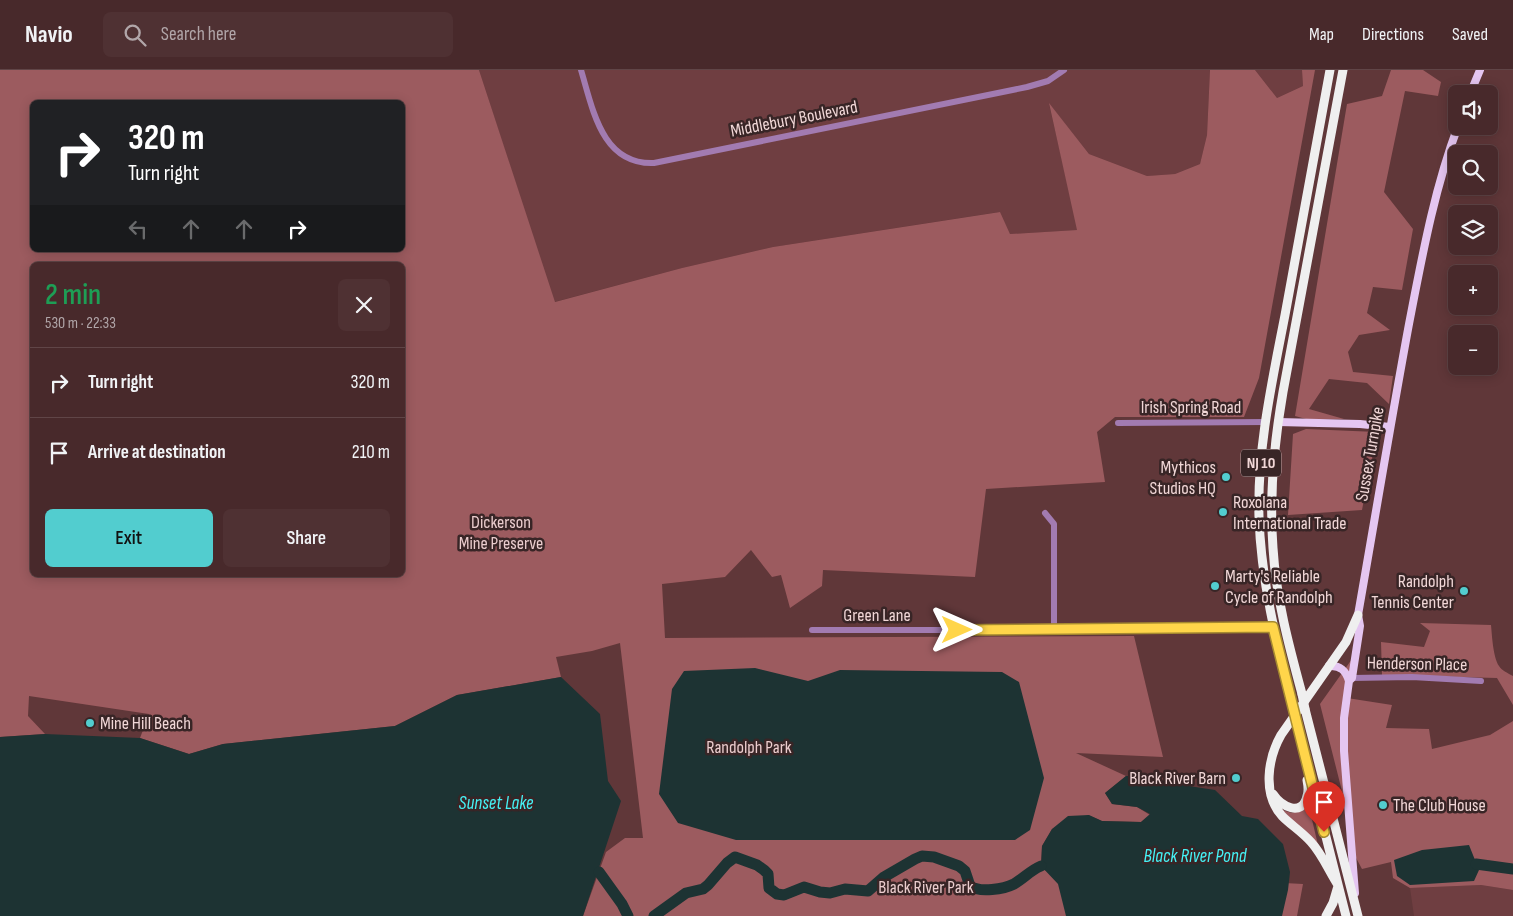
<!DOCTYPE html>
<html lang="en">
<head>
<meta charset="utf-8">
<style>
	:root { --surface:#48292b; --page:#4f3133; --text:#f1f3f6; --muted:#b1a6a9; --line:#604547; --accent:#52cdcf }
	body { margin:0; font-family:"Sofia Sans Condensed",sans-serif; background:var(--page); color:var(--text); height:100vh; display:flex; flex-direction:column; font-size:19px; white-space:nowrap }
	* { box-sizing:border-box; margin:0 }
	p { font-size:16px; color:var(--muted) }
	.icon { flex:none; width:28px; height:28px; fill:none; stroke:currentColor; stroke-width:2; stroke-linecap:round; stroke-linejoin:round }
	.map { position:relative; flex:1; overflow:hidden }
	.details { position:absolute; left:30px; top:192px; width:375px; height:315px; display:flex; flex-direction:column; background:var(--surface); border-radius:8px; box-shadow:0 2px 12px #0003,0 0 0 1px var(--line) }
	.details>* { flex:none }
	.hud { position:absolute; left:30px; top:30px; width:375px; height:152px; border-radius:8px; box-shadow:0 2px 12px #0003,0 0 0 1px var(--line); background:#202124; color:#fff; overflow:hidden }
	.controls { position:absolute; left:1448px; top:15px; display:grid; gap:10px }
	.controls a { display:grid; place-items:center; width:50px; height:50px; border-radius:8px; background:var(--surface); box-shadow:0 2px 12px #0003,0 0 0 1px var(--line); font-size:25px }
	.pin { position:absolute; display:grid; place-items:center; width:42px; height:42px; color:#fff; margin:-51px -21px; border-radius:50% 50% 50% 0; rotate:-45deg; box-shadow:0 0 5px #0007 }
	.pin .icon { rotate:45deg }
	.me { position:absolute; width:55px; margin:-28px; rotate:90deg; stroke-linejoin:round; filter:drop-shadow(0 0 4px #0008) }
	.turn { display:flex; align-items:center; gap:18px; height:105px; padding:0 15px; font-size:22px }
	.turn .icon { width:65px; height:65px; stroke-width:2.5 }
	.turn b { display:block; font-size:35px; line-height:42px }
	.lanes { display:flex; align-items:center; height:48px; padding:0 15px; background:#0003; justify-content:center; gap:25px; direction:ltr }
	.lanes .off { opacity:.35 }
	.round { display:grid; place-items:center; flex:none; width:52px; height:52px; border-radius:8px; background:var(--page) }
	.summary { display:flex; align-items:center; justify-content:space-between; height:85px; padding:0 15px }
	h1 { font-size:30px; font-weight:600; line-height:38px; color:#1e9e55 }
	.action { display:flex; gap:10px; margin-top:auto; padding:10px 15px }
	.action a { flex:1; height:58px; border-radius:8px; background:var(--accent); color:#111; font-size:20px; font-weight:600; line-height:58px; text-align:center }
	.action a+a { background:var(--page); color:var(--text) }
	ul { padding:0; list-style:none }
	li { display:flex; align-items:center; gap:15px; height:70px; padding:0 15px; border-top:1px solid var(--line) }
	li div { flex:1 }
	li b { display:block; font-size:19px }
	li em { font-style:normal }
	header { display:flex; align-items:center; gap:30px; box-sizing:border-box; height:70px; padding:0 25px; background:var(--surface); border-bottom:1px solid var(--line) }
	header strong { font-size:24px }
	nav { display:flex; gap:28px; margin-inline-start:auto; font-size:18px }
	.search { width:350px; height:45px; background:var(--page); display:flex; align-items:center; gap:12px; box-sizing:border-box; padding:0 18px; border-radius:8px; color:var(--muted); font-size:19px }
	.map>svg:first-child { display:block }
	.built { fill:#6f3e41 }
	.green { fill:#9c5b5f; fill-rule:evenodd }
	.water { fill:#1d3333 }
	.lines { fill:none; stroke-linecap:round; stroke-linejoin:round }
	.river { stroke:#1d3333; stroke-width:11 }
	.minor { stroke:#a27bb1; stroke-width:6 }
	.major { stroke:#e5c6f1; stroke-width:8 }
	.highway { stroke:#efefef; stroke-width:9 }
	.highway-bridge { stroke:#efefef; stroke-width:9 }
	.route-casing { stroke:#a68a30; stroke-width:12 }
	.route { stroke:#ffd54a; stroke-width:9 }
	.poi-dot { fill:#52cdcf; stroke:#382526; stroke-width:2 }
	.labels { text-anchor:middle; dominant-baseline:central; stroke-width:5; stroke-linejoin:round; paint-order:stroke }
	.shield { fill:#382526; stroke:#baa2a2; stroke-width:1 }
	.shield-label { font-size:16px; font-weight:bold; fill:#f1d7d7 }
	.street-label { font-size:18px; fill:#f1d7d7; stroke:#382526 }
	.poi-label { font-size:18px; fill:#f1d7d7; stroke:#382526; text-anchor:start }
	.park-label { font-size:18px; fill:#ebcdce; stroke:#382526 }
	.water-label { font-size:19px; font-style:italic; fill:#45f2f5; stroke:#382526 }
</style>
</head>
<body>
<header>
<strong>Navio</strong>
<div class="search"><svg class="icon" aria-label="search" viewBox="0 0 24 24"><circle cx="10" cy="10" r="6"/><path d="M15 15l6 6"/></svg>Search here</div>
<nav><a>Map</a><a>Directions</a><a>Saved</a></nav>
</header>
<div class="map">
<svg width="1513" height="846" viewBox="0 0 1513 846">
	<rect width="100%" height="100%" fill="#603739"/>
	<path class="built" d="M479,0H1210L1207,65L1200,94L1175,104L1147,106L1089,84L1049,34L1078,160L1010,164L999,142L773,177L682,198L554,232Z
		M1255,0H1302L1303,16L1277,28Z
		M1481,815L1513,820V846H1414L1410,818Z"/>
	<path class="green" d="M0,0H479L555,232L682,198L773,177L1000,142L1010,164L1077,160L1049,33L1089,84L1147,106L1175,104L1200,94L1207,65L1210,0H1255L1277,28L1303,16L1302,0H1315L1259,308L1244,347H1115L1097,362L1105,412L986,419L975,507L823,500L822,516L790,538L781,505L772,507L751,480L725,507L662,514L665,568L1134,566L1163,687L1076,683L1126,706L1105,723L1112,734L1137,737L1150,745L1141,752L1102,751L1088,745L1052,759L1042,776L1041,796L1046,801L1303,814L1297,846H583L606,782L625,768H643L620,573L592,581L556,587L561,607L457,625L395,656L223,674L189,684L140,668L149,644L29,626L28,646L45,664L0,667ZM32,32H402V180H32ZM32,195H402V505H32Z
		M1391,0H1423L1441,12L1438,26L1405,21L1384,122L1413,159L1402,220L1373,217L1367,243L1390,260L1359,265L1348,282L1353,302L1393,306L1389,334L1367,313L1329,309L1309,339L1344,349H1306L1295,346L1347,34L1382,26Z
		M1306,359L1377,362L1362,440L1288,445L1293,364Z
		M1420,553L1491,555C1492,565 1493,587 1499,596C1502,601 1508,603 1513,606V635L1497,608L1382,605L1381,572L1424,577L1430,561Z
		M1352,589L1347,628L1392,635L1386,658L1429,659L1432,679L1490,665L1513,651V820L1481,815L1410,818L1393,808L1391,792L1362,799L1355,786L1345,733L1320,634Z
		M1308,737H1309L1318,775L1282,740L1292,743Z"/>
	<path class="water" d="M755,598L808,611L840,600L1002,602L1019,612L1044,708L1030,760L1015,770H736L678,753L659,724L672,619L684,601Z
		M561,607L600,644L608,711L621,731L583,846H0V667L45,664L140,668L189,684L223,674L395,656L457,625Z
		M1126,706H1151L1169,713L1215,720L1242,746L1258,749L1283,774L1290,802L1288,820L1282,846H1066L1058,814L1041,796L1042,776L1052,759L1068,746L1089,745L1102,751L1141,752L1150,744L1137,737L1112,734L1105,723Z
		M1469,775L1479,800L1474,811L1410,815L1397,806L1394,790L1422,780Z"/>
	<g class="lines">
		<path class="river" d="M1476,794L1513,799
			M599,802L622,834L628,846
			M654,846L686,823L703,819L708,815L727,793L735,787L757,795L764,800L768,804L769,818L777,824L784,825L804,817L820,822L830,823L845,819L868,821L884,807L915,789L922,786L934,787L959,796L965,801L970,816C980,823 1004,819 1014,814C1024,808 1031,800 1041,796"/>
		<path class="minor" d="M581,0C593,40 602,95 654,93L1027,17L1048,11L1064,0
			M1118,353L1266,352
			M1045,443L1054,454V560
			M812,560H1049L1273,557
			M1352,608L1412,607L1481,611"/>
		<path class="major" d="M1470,24L1480,0
			M1278,352L1360,354L1390,357
			M1329,596C1341,595 1346,601 1349,611
			M1355,823L1344,681V648L1349,611L1352,608L1360,556L1358,545C1375,448 1391,351 1409,254C1422,187 1434,120 1458,56"/>
		<path class="highway" d="M1302,624C1289,576 1276,528 1273,478C1269,425 1274,373 1283,322L1343,0
			M1293,637C1277,574 1261,512 1259,447C1257,379 1272,312 1285,245C1300,164 1315,82 1330,0
			M1305,639L1358,846
			M1297,652L1346,846
			M1273,724C1281,736 1302,748 1307,726C1309,721 1308,715 1307,710
			M1338,815C1329,801 1322,784 1311,772C1302,762 1291,755 1282,746C1262,724 1268,688 1281,665L1346,572L1358,545
			M1326,846L1333,833L1338,816"/>
		<path class="highway-bridge" d="M1302,624L1305,639
			M1293,637L1297,652"/>
	</g>
	<g class="lines">
		<g class="route-casing">
			<path id="route" d="M957,560L1273,557L1324,762"/>
		</g>
		<use href="#route" class="route"/>
	</g>
	<g class="poi-dot">
		<circle cx="1226" cy="407" r="5"/>
		<circle cx="1223" cy="442" r="5"/>
		<circle cx="1215" cy="516" r="5"/>
		<circle cx="1464" cy="521" r="5"/>
		<circle cx="90" cy="653" r="5"/>
		<circle cx="1236" cy="708" r="5"/>
		<circle cx="1383" cy="735" r="5"/>
	</g>
	<g class="labels">
		<rect class="shield" x="1241" y="379.5" width="40" height="27" rx="4"/>
		<g class="shield-label">
			<text x="1261" y="393">NJ 10</text>
		</g>
		<g class="street-label">
			<text transform="translate(794 49) rotate(-11)">Middlebury Boulevard</text>
			<text x="1191" y="337">Irish Spring Road</text>
			<text transform="translate(1370 384) rotate(-80)">Sussex Turnpike</text>
			<text x="877" y="545">Green Lane</text>
			<text transform="translate(1417 594) rotate(1)">Henderson Place</text>
		</g>
		<g class="poi-label">
			<text x="1216" y="397" text-anchor="end">Mythicos<tspan x="1216" dy="21">Studios HQ</tspan></text>
			<text x="1233" y="432">Roxolana<tspan x="1233" dy="21">International Trade</tspan></text>
			<text x="1225" y="506">Marty's Reliable<tspan x="1225" dy="21">Cycle of Randolph</tspan></text>
			<text x="1454" y="511" text-anchor="end">Randolph<tspan x="1454" dy="21">Tennis Center</tspan></text>
			<text x="100" y="653">Mine Hill Beach</text>
			<text x="1226" y="708" text-anchor="end">Black River Barn</text>
			<text x="1393" y="735">The Club House</text>
		</g>
		<g class="park-label">
			<text x="501" y="452">Dickerson<tspan x="501" dy="21">Mine Preserve</tspan></text>
			<text x="749" y="677">Randolph Park</text>
			<text x="926" y="817">Black River Park</text>
		</g>
		<g class="water-label">
			<text x="496" y="733">Sunset Lake</text>
			<text x="1195" y="786">Black River Pond</text>
		</g>
	</g>
</svg>
<div class="controls">
<a><svg class="icon" aria-label="sound" viewBox="0 0 24 24"><path d="M4 9h4l5-4v14l-5-4H4zM17 9q2 3 0 6"/></svg></a>
<a><svg class="icon" aria-label="search" viewBox="0 0 24 24"><circle cx="10" cy="10" r="6"/><path d="M15 15l6 6"/></svg></a>
<a><svg class="icon" aria-label="layers" viewBox="0 0 24 24"><path d="M12 4l9 5-9 5-9-5zM3 14l9 5 9-5"/></svg></a>
<a>+</a>
<a>−</a>
</div>
<div class="pin" style="left:1324px;top:762px;background:#d93025"><svg class="icon" aria-label="arrive" viewBox="0 0 24 24"><path d="M6 21V4h12l-3 4 3 4H6"/></svg></div>
<svg class="me" style="left:957px;top:560px" viewBox="-20 -20 40 40"><path d="M0-17L14 15 0 8-14 15z" fill="#ffd54a" stroke="#fff" stroke-width="4"/></svg>
<div class="hud">
<div class="turn"><svg class="icon" aria-label="right" viewBox="0 0 24 24"><path d="M7 20v-9h11M14 6l5 5-5 5"/></svg><div><b>320 m</b>Turn right</div></div>
<div class="lanes"><svg class="icon off" aria-label="left" viewBox="0 0 24 24"><path d="M17 20v-9H6M10 6l-5 5 5 5"/></svg><svg class="icon off" aria-label="ahead" viewBox="0 0 24 24"><path d="M12 20V5M6 11l6-6 6 6"/></svg><svg class="icon off" aria-label="ahead" viewBox="0 0 24 24"><path d="M12 20V5M6 11l6-6 6 6"/></svg><svg class="icon" aria-label="right" viewBox="0 0 24 24"><path d="M7 20v-9h11M14 6l5 5-5 5"/></svg></div>
</div>
<section class="details">
<div class="summary"><div><h1>2 min</h1><p>530 m · 22:33</p></div><a class="round"><svg class="icon" aria-label="close" viewBox="0 0 24 24"><path d="M6 6l12 12M18 6L6 18"/></svg></a></div>
<ul>
<li><svg class="icon" aria-label="right" viewBox="0 0 24 24"><path d="M7 20v-9h11M14 6l5 5-5 5"/></svg><div><b>Turn right</b></div><em>320 m</em></li>
<li><svg class="icon" aria-label="arrive" viewBox="0 0 24 24"><path d="M6 21V4h12l-3 4 3 4H6"/></svg><div><b>Arrive at destination</b></div><em>210 m</em></li>
</ul>
<div class="action"><a>Exit</a><a>Share</a></div>
</section>
</div>
</body>
</html>
